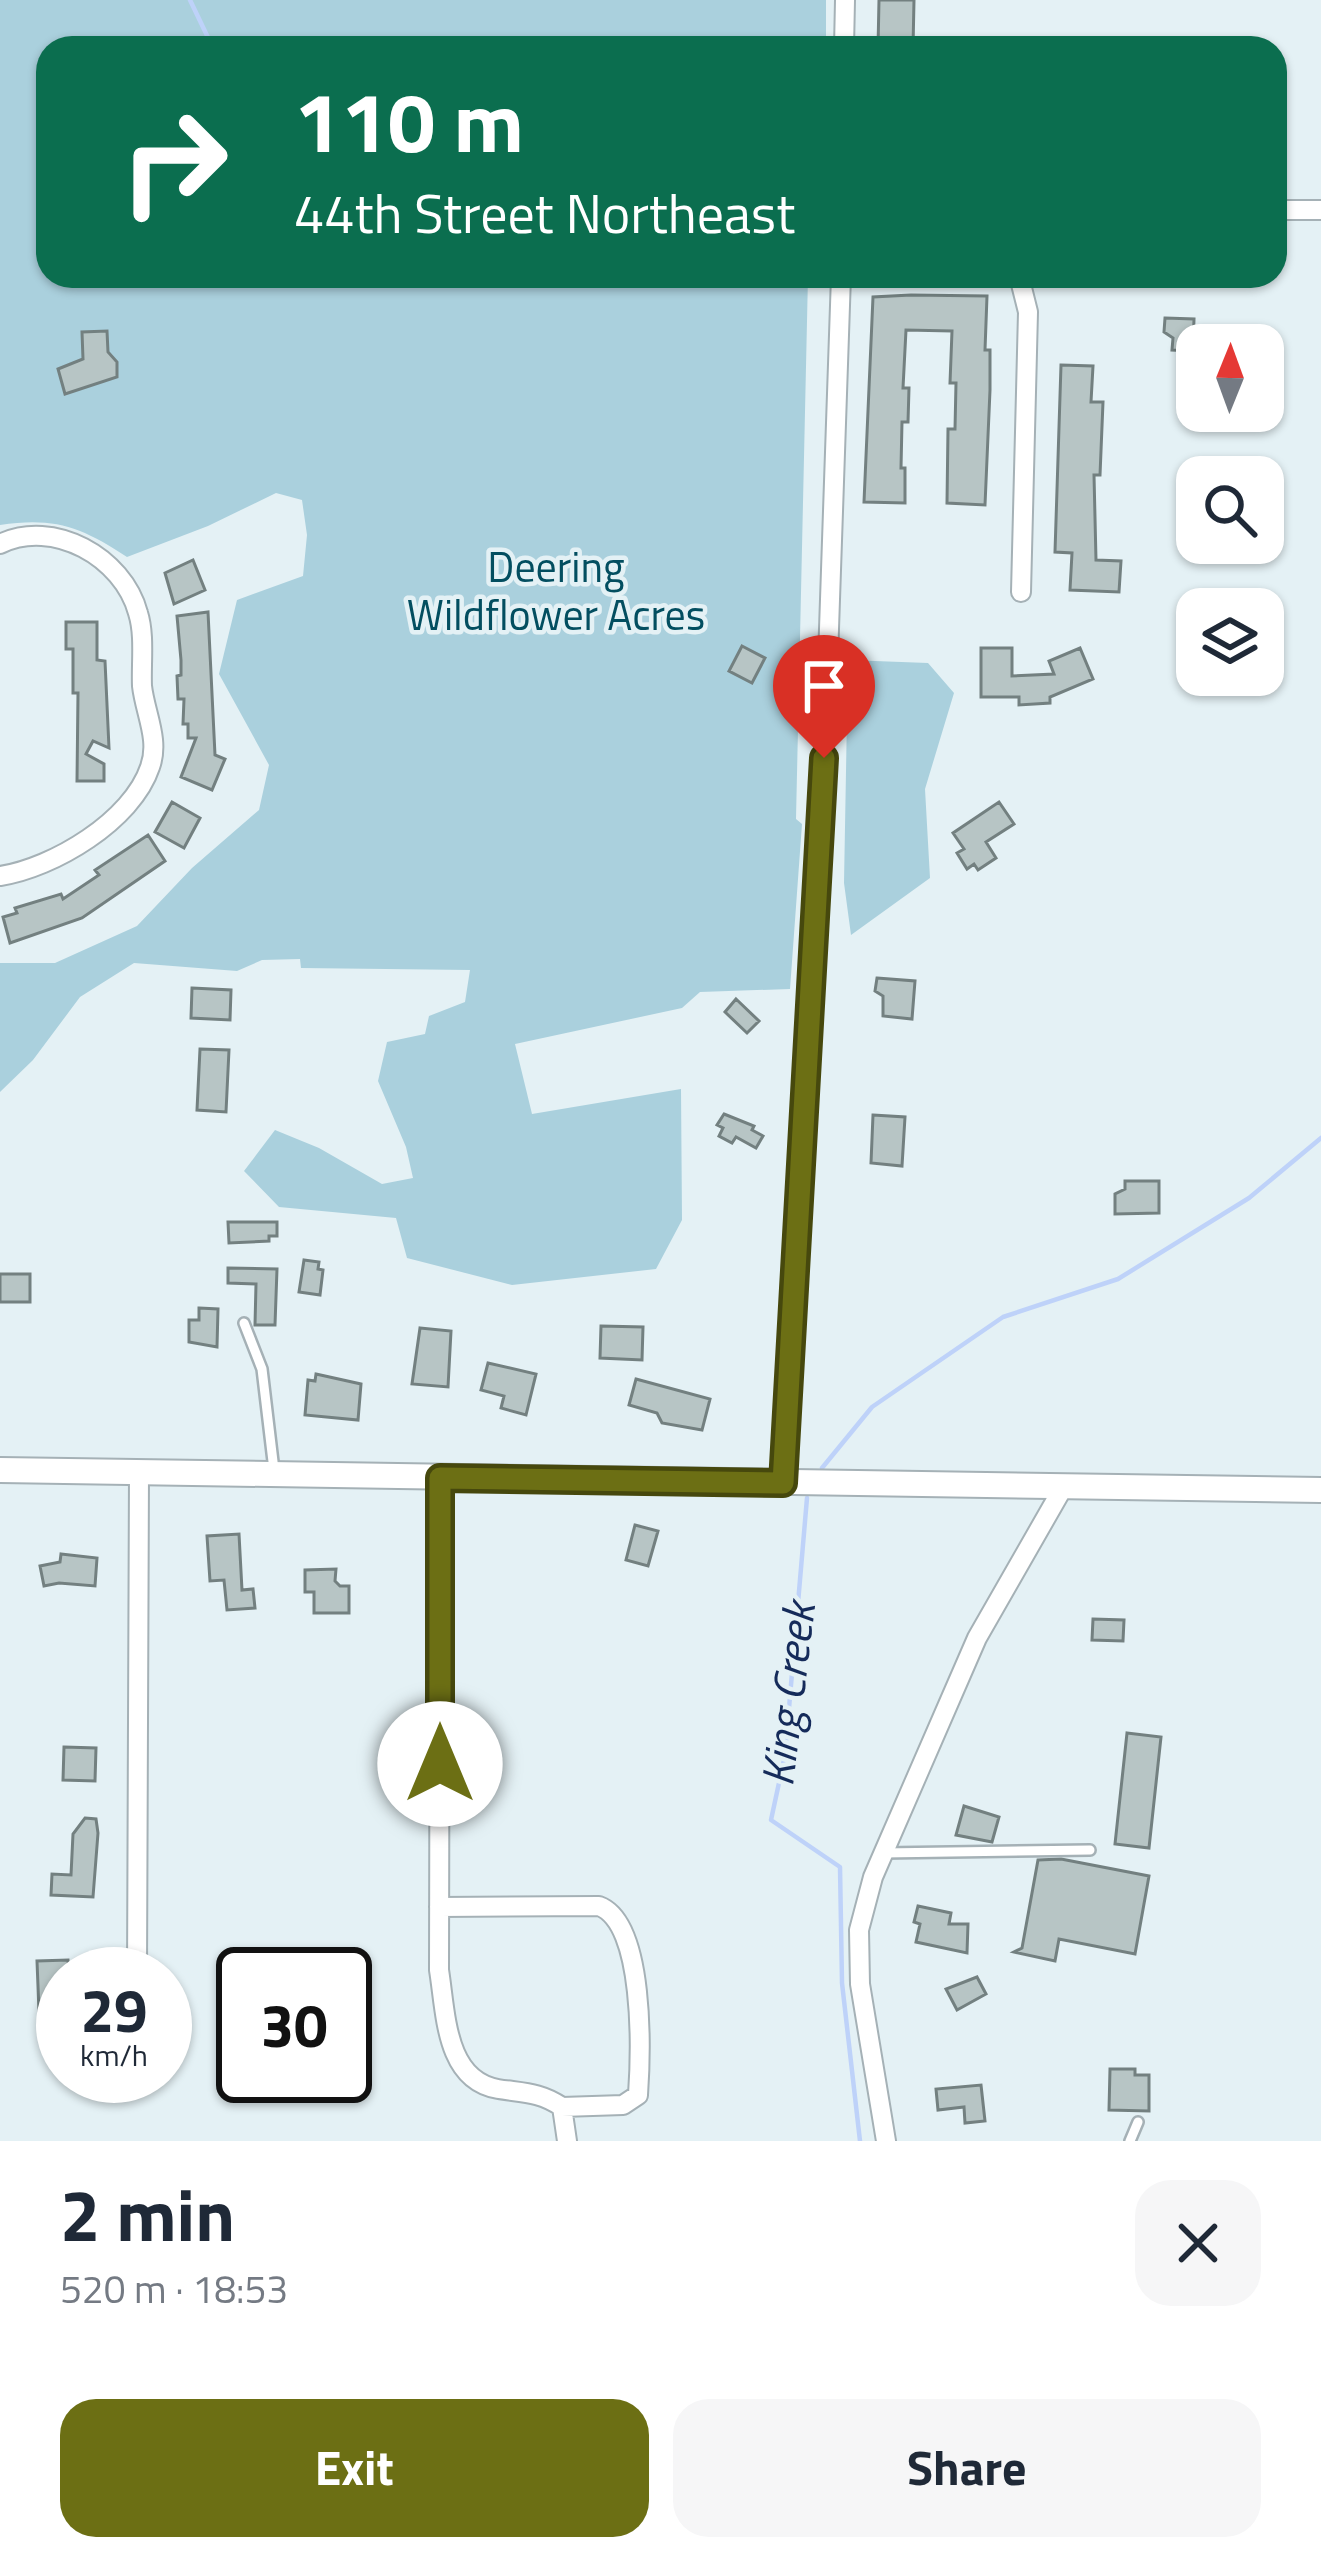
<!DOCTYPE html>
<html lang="en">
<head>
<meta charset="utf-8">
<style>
	:root { --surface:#fff; --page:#f6f6f7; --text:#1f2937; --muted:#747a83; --accent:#6c6f14 }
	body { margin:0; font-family:"Titillium Web",sans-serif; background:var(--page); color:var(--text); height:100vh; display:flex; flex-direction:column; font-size:45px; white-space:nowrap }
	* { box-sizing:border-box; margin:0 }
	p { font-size:39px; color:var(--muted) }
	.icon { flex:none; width:66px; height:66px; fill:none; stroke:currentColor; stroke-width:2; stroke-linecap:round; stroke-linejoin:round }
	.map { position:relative; height:2141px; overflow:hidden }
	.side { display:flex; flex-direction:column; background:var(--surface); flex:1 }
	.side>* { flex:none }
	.guide { position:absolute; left:36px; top:36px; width:1251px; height:252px; border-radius:36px; box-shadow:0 3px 9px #0004; background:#0b6e4f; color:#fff; overflow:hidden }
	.needle { width:78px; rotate:1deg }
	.controls { position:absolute; left:1176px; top:324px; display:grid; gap:24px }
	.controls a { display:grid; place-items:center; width:108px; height:108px; border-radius:24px; background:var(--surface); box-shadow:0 3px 9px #0004; font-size:60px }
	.speed { position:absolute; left:36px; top:1947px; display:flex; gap:24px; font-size:60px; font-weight:700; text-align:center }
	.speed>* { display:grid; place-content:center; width:156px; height:156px; border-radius:50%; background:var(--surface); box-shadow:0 3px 9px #0004; line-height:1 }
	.speed small { font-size:30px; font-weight:400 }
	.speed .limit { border:6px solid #111; border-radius:18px; background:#fff; color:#111 }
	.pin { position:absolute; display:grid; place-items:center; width:102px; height:102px; color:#fff; margin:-123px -51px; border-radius:50% 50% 50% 0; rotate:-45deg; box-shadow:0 0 12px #0007 }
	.pin .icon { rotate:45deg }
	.me { position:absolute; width:132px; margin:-66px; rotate:0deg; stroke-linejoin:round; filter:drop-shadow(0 0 9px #0008) }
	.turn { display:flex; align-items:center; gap:42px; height:252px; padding:0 60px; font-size:54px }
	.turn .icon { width:156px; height:156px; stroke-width:2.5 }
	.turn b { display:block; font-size:84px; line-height:102px }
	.round { display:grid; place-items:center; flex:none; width:126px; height:126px; border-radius:36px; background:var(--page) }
	.summary { display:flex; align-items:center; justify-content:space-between; height:204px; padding:0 60px }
	h1 { font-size:72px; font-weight:700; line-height:90px }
	.button { display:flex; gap:24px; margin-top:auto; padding:24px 60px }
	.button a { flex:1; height:138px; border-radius:36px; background:var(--accent); color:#fff; font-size:48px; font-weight:700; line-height:138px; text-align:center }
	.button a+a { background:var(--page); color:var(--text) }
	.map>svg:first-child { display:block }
	.green { fill:#aad0dd }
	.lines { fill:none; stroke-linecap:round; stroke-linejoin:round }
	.stream { stroke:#bed2f9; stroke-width:4.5 }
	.building { fill:#b7c5c5; stroke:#738080; stroke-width:3 }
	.service-casing { stroke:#a5b1b6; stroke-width:14 }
	.minor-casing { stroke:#a5b1b6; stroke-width:22 }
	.tertiary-casing { stroke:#a5b1b6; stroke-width:28 }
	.service { stroke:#fff; stroke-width:9 }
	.minor { stroke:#fff; stroke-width:18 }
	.tertiary { stroke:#fff; stroke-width:24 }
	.route-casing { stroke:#46480d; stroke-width:30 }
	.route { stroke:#6c6f14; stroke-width:21 }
	.labels { text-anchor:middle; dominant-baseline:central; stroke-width:9; stroke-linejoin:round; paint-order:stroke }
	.park-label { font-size:42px; fill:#034e60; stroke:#e4f1f5 }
	.water-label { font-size:45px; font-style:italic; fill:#152b5a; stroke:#e4f1f5 }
</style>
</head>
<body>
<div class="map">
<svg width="1321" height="2141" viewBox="0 0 1321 2141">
	<rect width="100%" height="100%" fill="#e4f1f5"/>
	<path class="green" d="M0,0H826V48H48V276H808L796,819L802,824L790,989L700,992L682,1008L515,1044L532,1114L681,1089L682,1220L656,1269L512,1285L407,1258L396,1218L279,1207L244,1171L275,1130L319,1148L382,1184L413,1178L406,1147L378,1081L387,1042L425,1034L429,1016L465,1002L470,970L301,968L300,959L262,960L237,971L134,963L80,997L33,1060L0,1092V963H55L137,926L192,868L259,810L269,765L219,674L237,600L303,576L307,535L302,500L276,493L208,526L127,557C81,527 55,517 0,525Z
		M848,660L928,663L954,693L925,789L930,878L851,935L844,883Z"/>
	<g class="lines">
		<path class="stream" d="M190,0L213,48
			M822,1468L872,1407L1003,1317L1118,1279L1249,1198L1321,1138
			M807,1498L785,1755L771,1820L840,1867L842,1983L860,2141"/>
	</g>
	<path class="building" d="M879,0H914L913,48H878Z
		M911,295L987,296L985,350H990V390L985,505L947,503L948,429H955L956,383H950L952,331L906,330L903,388H909L908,422H902L901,468H905V503L864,502L873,297Z
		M1165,318L1194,319L1193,351L1172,350L1173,338L1164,332Z
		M107,331L108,352L117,362V377L65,394L58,369L83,359L82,332Z
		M1061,365L1093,366L1091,402H1103L1100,475H1094L1096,560L1121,561L1119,592L1070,590L1072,553L1055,552Z
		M193,560L205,590L174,604L165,573Z
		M208,612L215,755L225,759L212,790L181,777L196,738H188V724H183L184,699H178L177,676L181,675V660L177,616Z
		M66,622H97V660L105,661L109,748L93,741L86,754L104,764V781H77L78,693H73V649H66Z
		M742,646L765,658L752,683L729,671Z
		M981,648H1012V676L1054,674L1049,661L1080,648L1093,679L1050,697V703L1019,705V697H981Z
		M172,802L200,818L184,848L155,832Z
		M999,802L1014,824L986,842L996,858L978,870L974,864L967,869L957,853L964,849L953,833Z
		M148,835L165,861L82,918L10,943L3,917L17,913L15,908L61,894L63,899L99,875L95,870Z
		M877,978L915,981L912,1019L883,1016V996L875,991Z
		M192,988L231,990L230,1020L191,1018Z
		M736,999L759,1021L747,1033L725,1012Z
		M200,1049L229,1050L226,1112L197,1110Z
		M724,1114L754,1126L752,1130L763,1136L756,1148L736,1137L732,1143L719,1136L723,1128L717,1125Z
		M873,1115L905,1117L902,1166L871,1163Z
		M1125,1181H1159V1213L1115,1214V1194L1125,1189Z
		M228,1222H277V1236H269V1241L229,1243Z
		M304,1260L319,1262L318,1269L323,1270L320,1295L299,1292Z
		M228,1268L277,1269L275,1325H255L256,1284L228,1283Z
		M0,1274H30V1302H0Z
		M199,1308L218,1309L217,1347L189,1342V1320H199Z
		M601,1326L643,1327L642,1360L600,1358Z
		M420,1328L451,1331L448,1387L412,1384Z
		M488,1363L536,1374L526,1415L501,1408L504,1396L481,1390Z
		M316,1374L361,1384L358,1420L305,1415L308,1380L315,1381Z
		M636,1379L710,1399L702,1430L662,1423L657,1413L629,1405Z
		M635,1525L658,1531L648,1566L626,1560Z
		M239,1534L242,1590L253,1589L255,1608L227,1610L224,1580L210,1581L207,1536Z
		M61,1554L97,1558L95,1586L59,1583L44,1586L40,1566L60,1562Z
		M336,1569L335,1581L340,1586H349V1613H314V1592H305V1570Z
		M1093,1619L1124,1620L1123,1641L1092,1640Z
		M1127,1733L1161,1737L1149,1848L1115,1844Z
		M64,1747L96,1748L95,1781L63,1780Z
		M964,1806L999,1817L992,1842L956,1835Z
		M85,1818L96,1819L98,1833L93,1897L51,1895L52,1874L71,1875L73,1834Z
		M1061,1859L1149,1876L1135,1954L1059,1939L1055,1961L1014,1952L1022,1948L1038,1860Z
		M918,1906L951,1913L949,1924H968L967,1953L916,1942L920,1924L914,1922Z
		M68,1960L69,1974H63V2011L39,2012L37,1961Z
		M977,1977L986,1994L957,2010L946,1989Z
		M1110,2069H1135V2075H1149V2111L1109,2110Z
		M981,2085L985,2121L965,2123L964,2107L938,2110L936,2089Z"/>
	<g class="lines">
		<g class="service-casing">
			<path id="service" d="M244,1323L262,1369L274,1470
				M883,1853L1090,1850
				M1130,2141L1138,2122"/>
		</g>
		<g class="minor-casing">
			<path id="minor" d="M844,48L845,0
				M1275,210H1321
				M1019,276L1028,312L1021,592
				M0,544C53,518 123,557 138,613C145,635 141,663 142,686C145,713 160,740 150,767C132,821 53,868 0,876
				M826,717L841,276
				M440,1478L439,1970C446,2013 445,2080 498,2089C523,2093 540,2092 562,2107L567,2141
				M783,1483L824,758
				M439,1907L599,1906C645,1923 641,2052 638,2095L623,2105L562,2107
				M137,1974L139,1473
				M886,2141L860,1984L859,1930L873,1877L977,1638L1064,1486"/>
		</g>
		<g class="tertiary-casing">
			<path id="tertiary" d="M0,1470L1321,1490"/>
		</g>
		<use href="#service" class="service"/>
		<use href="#minor" class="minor"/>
		<use href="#tertiary" class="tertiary"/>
	</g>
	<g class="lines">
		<g class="route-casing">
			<path id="route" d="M440,1764V1478L783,1483L824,758"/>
		</g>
		<use href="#route" class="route"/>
	</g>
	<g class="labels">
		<g class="park-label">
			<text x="556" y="566">Deering<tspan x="556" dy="48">Wildflower Acres</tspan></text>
		</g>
		<g class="water-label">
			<text transform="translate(787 1694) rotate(-83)">King Creek</text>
		</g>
	</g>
</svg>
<div class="controls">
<a><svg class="needle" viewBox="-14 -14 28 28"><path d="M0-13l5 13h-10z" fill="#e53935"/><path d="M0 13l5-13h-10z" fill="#747a83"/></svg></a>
<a><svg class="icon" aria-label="search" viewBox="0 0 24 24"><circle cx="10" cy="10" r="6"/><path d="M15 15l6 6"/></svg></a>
<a><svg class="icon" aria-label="layers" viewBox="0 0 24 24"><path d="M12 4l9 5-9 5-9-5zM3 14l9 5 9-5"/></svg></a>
</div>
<div class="speed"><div>29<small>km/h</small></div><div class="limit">30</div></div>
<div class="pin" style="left:824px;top:758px;background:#d93025"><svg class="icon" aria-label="arrive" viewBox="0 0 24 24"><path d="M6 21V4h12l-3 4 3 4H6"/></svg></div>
<svg class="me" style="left:440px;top:1764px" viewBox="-20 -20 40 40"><circle r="19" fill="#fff"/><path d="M0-13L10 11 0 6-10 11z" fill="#6c6f14"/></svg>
<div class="guide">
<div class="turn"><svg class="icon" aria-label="right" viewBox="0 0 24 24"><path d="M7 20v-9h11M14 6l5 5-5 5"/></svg><div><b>110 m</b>44th Street Northeast</div></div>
</div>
</div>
<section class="side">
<div class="summary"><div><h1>2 min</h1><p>520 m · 18:53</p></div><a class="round"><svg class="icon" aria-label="close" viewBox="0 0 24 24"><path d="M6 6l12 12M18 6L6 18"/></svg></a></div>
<div class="button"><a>Exit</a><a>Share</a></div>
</section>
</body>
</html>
